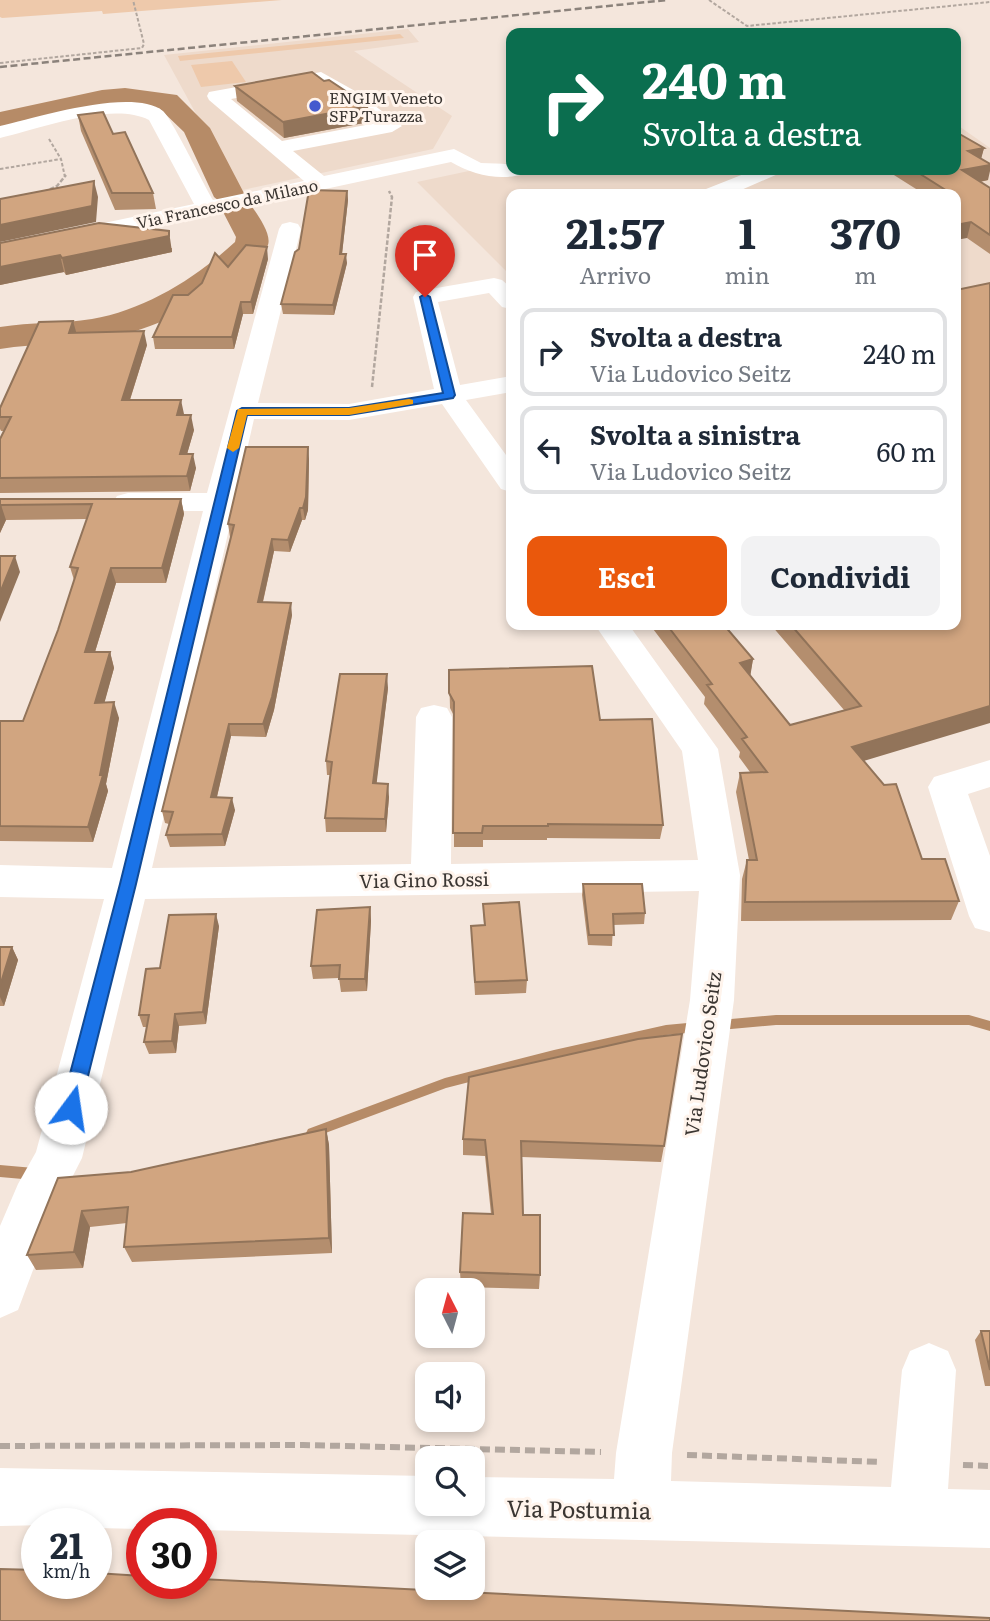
<!DOCTYPE html>
<html lang="it">
<head>
<meta charset="utf-8">
<style>
	:root { --surface:#fff; --page:#f2f2f3; --text:#1f2937; --muted:#747a83; --line:#e0e1e3; --accent:#ea580c }
	body { margin:0; font-family:Literata,serif; background:var(--page); color:var(--text); height:100vh; display:flex; flex-direction:column; font-size:26px; white-space:nowrap }
	* { box-sizing:border-box; margin:0 }
	p { font-size:23px; color:var(--muted) }
	.icon { flex:none; width:38px; height:38px; fill:none; stroke:currentColor; stroke-width:2; stroke-linecap:round; stroke-linejoin:round }
	.map { position:relative; flex:1; overflow:hidden }
	.drawer { position:absolute; left:506px; top:189px; width:455px; height:441px; display:flex; flex-direction:column; background:var(--surface); border-radius:14px; box-shadow:0 4px 10px #0003 }
	.drawer>* { flex:none }
	.top-card { position:absolute; left:506px; top:28px; width:455px; height:147px; border-radius:14px; box-shadow:0 4px 10px #0003; background:#0b6e4f; color:#fff; overflow:hidden }
	.needle { width:46px; rotate:354deg }
	.tools { position:absolute; left:415px; top:1278px; display:grid; gap:14px }
	.tools a { display:grid; place-items:center; width:70px; height:70px; border-radius:14px; background:var(--surface); box-shadow:0 4px 10px #0003; font-size:35px }
	.speed { position:absolute; left:21px; top:1508px; display:flex; gap:14px; font-size:35px; font-weight:700; text-align:center }
	.speed>* { display:grid; place-content:center; width:91px; height:91px; border-radius:50%; background:var(--surface); box-shadow:0 4px 10px #0003; line-height:1 }
	.speed small { font-size:18px; font-weight:400 }
	.speed .limit { border:10px solid #d22; background:#fff; color:#111 }
	.pin { position:absolute; display:grid; place-items:center; width:60px; height:60px; color:#fff; margin:-72px -30px; border-radius:50% 50% 50% 0; rotate:-45deg; box-shadow:0 0 7px #0007 }
	.pin .icon { rotate:45deg }
	.me { position:absolute; width:77px; margin:-38px; rotate:14deg; stroke-linejoin:round; filter:drop-shadow(0 0 5px #0008) }
	.turn { display:flex; align-items:center; gap:24px; height:147px; padding:0 21px; font-size:32px }
	.turn .icon { width:91px; height:91px; stroke-width:2.5 }
	.turn b { display:block; font-size:49px; line-height:60px }
	.eta { display:flex; justify-content:space-evenly; align-items:center; height:119px; text-align:center }
	.eta b { font-size:42px; font-weight:700; line-height:49px }
	.cta { display:flex; gap:14px; margin-top:auto; padding:14px 21px }
	.cta a { flex:1; height:80px; border-radius:14px; background:var(--accent); color:#fff; font-size:28px; font-weight:700; line-height:80px; text-align:center }
	.cta a+a { background:var(--page); color:var(--text) }
	ul { padding:0; list-style:none }
	li { display:flex; align-items:center; gap:21px; height:88px; margin:0 14px 10px; padding:0 7px; border:4px solid var(--line); border-radius:14px }
	li div { flex:1 }
	li b { display:block; font-size:26px }
	li em { font-style:normal }
	.map>svg:first-child { display:block }
	.built { fill:#eedacb }
	.green { fill:#eec9ab }
	.lines { fill:none; stroke-linecap:round; stroke-linejoin:round }
	.stream { fill:#b68b67; fill-rule:evenodd }
	.river { fill:#b68b67; fill-rule:evenodd }
	.path-far2 { stroke:#b2a79f; stroke-width:2; stroke-dasharray:3.5 2; stroke-linecap:butt }
	.path-far1 { stroke:#b2a79f; stroke-width:2.5; stroke-dasharray:4.5 2; stroke-linecap:butt }
	.path { stroke:#b2a79f; stroke-width:6; stroke-dasharray:10 5; stroke-linecap:butt }
	.minor { fill:#fff; fill-rule:evenodd }
	.rail { stroke:#8b827b; stroke-width:2.5; stroke-dasharray:7 3.5; stroke-linecap:butt }
	.wall { fill:#b48e6e }
	.shaded-wall { fill:#92745a }
	.building { fill:#d1a580; stroke:#92745a; stroke-width:2 }
	.route { fill:#1a73e8; stroke:#114b97; stroke-width:2 }
	.slow { fill:#f59e0b }
	.poi-dot { fill:#455ace; stroke:#fff4ec; stroke-width:2.5 }
	.labels { text-anchor:middle; dominant-baseline:central; stroke-width:6; stroke-linejoin:round; paint-order:stroke }
	.far-poi-label { font-size:16px; fill:#3b3632; stroke:#fff4ec; text-anchor:start }
	.far-street-label { font-size:16px; fill:#3b3632; stroke:#fff4ec }
	.street-label { font-size:19px; fill:#3b3632; stroke:#fff4ec }
	.near-street-label { font-size:23px; fill:#3b3632; stroke:#fff4ec }
</style>
</head>
<body>
<div class="map">
<svg width="990" height="1621" viewBox="0 0 990 1621">
	<rect width="100%" height="100%" fill="#f4e6dc"/>
	<path class="built" d="M408,29L419,42L354,51L452,116L433,149L238,191L164,55Z
		M956,124L990,148V382L956,389V194H511V276L417,182L511,162V170H956Z"/>
	<path class="green" d="M0,0H282L103,14L102,11L2,18L0,17Z
		M400,34L404,38L180,61L178,56Z
		M232,61L246,82L201,87L191,65Z"/>
	<g class="lines">
		<path class="stream" d="M776,1015H969L990,1021V1031L969,1025H776L720,1030L716,1028L714,1025L716,1022L720,1020Z
			M698,1022L702,1024L704,1027L702,1030L698,1032L666,1035L554,1060L446,1088L312,1138L308,1137L306,1133L308,1129L445,1078L554,1050L666,1025Z
			M0,1165L34,1168L38,1170L40,1174L38,1178L34,1180L0,1177Z"/>
		<path class="river" d="M125,88L177,95L210,128L246,197L243,200L248,201C255,211 272,233 268,245C265,252 256,259 250,264C212,300 163,326 113,337C75,345 37,343 0,349V327C31,322 62,324 92,319C145,310 196,278 235,242L236,237L221,208L224,205L214,197L184,132L159,108L125,104L102,106L0,128V112L102,90Z"/>
		<path class="path-far2" d="M709,0L747,26L990,2
			M0,63L142,48L144,44L133,0
			M49,139L61,159L65,177
			M0,169L61,159"/>
		<path class="path-far1" d="M44,192L57,186L66,175
			M372,387L392,197L389,191"/>
		<path class="path" d="M0,1446L303,1445L601,1452
			M687,1455L881,1462
			M963,1465L990,1466"/>
		<path class="minor" d="M321,72L355,91L402,126L392,132L293,151L324,176L454,149L481,163L511,164V170H528L525,174C499,181 473,175 451,162L0,259V245L194,204L149,120C112,101 39,129 0,138V126C37,118 131,87 163,111C172,119 204,185 213,200L304,181L209,100L207,96L209,92ZM318,83L376,123L282,141L231,99Z
			M754,170H781L778,174L732,194H703L706,189Z
			M290,222L298,224L301,229L258,403L349,404L434,389L413,297L416,292L425,290L494,278L502,280L511,288V309L502,307L489,293L438,302L460,385L511,376V392L466,400L511,462V492L501,489L442,404L349,420L254,419L152,868L411,864L416,717L421,708L434,705L447,708L452,717L451,864L698,860L682,751L595,625H629L718,749L740,875L734,1000L672,1453L671,1481L891,1487L902,1370L910,1351L929,1343L948,1351L956,1370L948,1489L990,1490V1548L201,1530V1524H142V1529L96,1528V1524L0,1526V1468L427,1476V1503H472V1477L614,1479L616,1453L690,1000L699,891L145,899L82,1158L56,1209L18,1310L0,1318V1226L18,1184L36,1152L104,899L0,897V865L112,868L203,511H128L117,508L113,502L117,496L128,493H207L279,229L282,224Z
			M990,760V787L968,794L990,856V932L975,928L969,916L928,787L934,777Z"/>
		<path class="rail" d="M0,67L667,0"/>
	</g>
	<path class="wall" d="M235,86L368,106L369,122L284,138L237,101Z
		M78,115L153,193L156,209L115,210L81,131Z
		M984,148L981,158L988,180L980,182L990,188V254L967,238L956,194H924L886,170H956Z
		M347,191L348,200L342,254L347,263L334,315L283,314L281,304L299,249Z
		M0,243L172,248V252L66,275L64,272L50,274L0,285Z
		M268,259L253,314H243L234,349H155L153,337L228,267Z
		M76,332L147,345L130,400L184,415L194,430L187,454L196,468L190,491L0,493V439L4,431H1L0,429V408Z
		M309,459L308,510L305,520H302L290,552L274,551L263,602L292,615L274,710L266,737L231,736L217,797L235,810L225,846L170,847L166,835L169,824L165,823L162,811L231,537H230L228,524Z
		M0,499H181L184,514L166,583H116L95,652H110L114,668L104,703L119,718L106,784L108,791L93,842L0,841V721H23L58,630L74,580L70,567L87,519L6,520L0,533Z
		M650,625H724L753,659L750,675L790,725L844,710L771,625H956L864,761L922,859L959,901L951,920L741,921L742,879L747,860H749L736,792L740,773L750,772L739,757L740,752L704,704L705,697Z
		M449,670L600,720L663,825L660,839L547,838V840H483V847H454V716L450,708Z
		M388,688L376,784L389,797L386,832H326L325,818L330,775H327L326,761Z
		M583,884L645,913L644,924L613,925L612,946L588,945L582,895Z
		M483,904L527,980L526,993L475,995L471,926L484,925Z
		M370,907L371,921L367,991L341,992L339,978L313,979L311,966Z
		M219,926L206,1024L179,1026L176,1053L149,1054L144,1042L147,1027H143L139,1015L160,968Z
		M0,947H12L18,960L4,1006H0Z
		M326,1129L329,1145L332,1253L132,1262L124,1247L127,1223L90,1227L83,1268L36,1270L27,1255L131,1172Z
		M463,1139L664,1146L661,1162L522,1157L523,1215L540,1275L539,1289L461,1287L460,1272L491,1214L485,1156L463,1155Z
		M981,1331H990V1386H985L975,1340Z"/>
	<path class="shaded-wall" d="M368,106L369,122L284,138L283,122Z
		M984,148L980,163L968,151Z
		M990,165V171L988,180L958,186L962,170Z
		M94,181L98,197L96,222L0,242V225Z
		M347,191L348,200L341,263L340,254Z
		M971,222L967,238L956,240V225Z
		M169,231L172,252L66,275L62,258Z
		M267,247L268,259L253,314L251,302Z
		M346,254L347,263L334,315L333,305Z
		M60,255L64,272L0,285V267Z
		M241,302L243,314L234,349L232,337Z
		M73,321L77,335L69,333Z
		M144,331L147,345L125,415L122,400Z
		M181,400L184,414L179,430L177,415Z
		M191,415L194,430L183,468L180,454Z
		M308,447L309,459L308,510L305,520L303,508Z
		M193,454L196,468L190,491L187,476Z
		M181,499L184,514L166,583L162,568Z
		M1,505L6,520L0,533V507Z
		M300,508L302,520L290,552L288,540Z
		M272,539L274,551L260,614L258,602Z
		M15,556L20,572L0,622V593Z
		M111,568L116,583L90,668L85,652Z
		M291,603L292,615L274,710L266,737L263,724Z
		M110,652L114,668L100,719L95,703Z
		M753,659L750,678L740,663Z
		M387,674L388,688L375,797L373,783Z
		M114,702L119,718L106,784L108,791L93,842L88,827Z
		M990,706V723L847,766L852,747Z
		M229,724L231,736L214,809L211,797Z
		M388,784L389,797L386,832L385,819Z
		M232,798L235,810L225,846L222,834Z
		M370,907L371,921L367,991L365,979Z
		M216,914L219,926L206,1024L203,1012Z
		M12,947L18,960L4,1006L0,997V986Z
		M175,1014L179,1026L176,1053L172,1041Z
		M326,1129L329,1145L332,1253L329,1238Z
		M82,1211L90,1227L83,1268L74,1252Z"/>
	<path class="building" d="M312,72L324,81L329,80L368,106L283,122L235,86Z
		M103,112L113,134L125,132L153,193H112L78,115Z
		M956,132L984,148L968,151L990,164V165L962,170L990,188V235L971,222L956,225V194H952L914,170H956Z
		M94,181L92,206L0,225V199Z
		M309,190L347,191L340,254H346L333,305L281,304L295,252L299,249Z
		M99,223L169,231V236L62,258L60,255L0,267V243Z
		M246,245L267,247L251,302H241L232,337H153L173,295H188L202,283L215,253L228,267Z
		M990,283V706L852,747L884,785L896,784L922,859H945L959,901L745,902L747,860H757L740,773L767,772L742,739L747,737L707,685L712,684L667,625H724L753,659L740,663L790,725L861,706L791,625H956V290Z
		M73,321L69,333L144,331L122,400H181L177,415H191L180,454H193L187,476L0,478V439L11,417H0V408L39,322Z
		M246,447H308L306,497L303,508H300L288,540L272,539L258,602L291,603L272,697L263,724H229L211,797L232,798L222,834L166,835L173,812L162,811L234,525L228,524Z
		M0,499H181L162,568H111L85,652H110L95,703L114,702L100,775H103L88,827L0,826V721H23L58,630L78,568L70,567L92,504L1,505L0,507Z
		M0,556H15L0,593Z
		M592,666L600,720L652,719L663,825L548,824V826H483L482,833H453L454,702L449,693V670Z
		M340,674H387L373,783L388,784L385,819L325,818L332,762L326,761Z
		M583,884H642L645,913L613,914L614,935H589Z
		M519,902L527,980L475,982L471,926L485,925L483,904Z
		M370,907L365,979H339L340,965L311,966L317,910Z
		M216,914L203,1012L175,1014L172,1041L144,1042L149,1015H139L146,969L160,968L169,915Z
		M0,947H12L0,986Z
		M682,1034L664,1146L521,1141L523,1215H540V1275L460,1272L463,1213L493,1214L485,1140L463,1139L469,1077L638,1039Z
		M326,1129L329,1238L124,1247L128,1207L82,1211L74,1252L27,1255L58,1178L131,1172Z
		M981,1331H990V1370Z
		M0,1569L37,1570V1584H96V1573L142,1576V1584H201V1579L990,1618V1621H0Z"/>
	<path class="route" d="M425,294L430,297L455,395L453,398L349,415H247L136,884L80,1108L77,1115L71,1117L64,1115L61,1108L120,884L237,411L242,408H349L443,393L420,297Z"/>
	<path class="slow" d="M409,399L413,400V404L349,415H247L239,448L233,452L227,448L238,409L349,408Z"/>
	<circle class="poi-dot" cx="315" cy="106" r="7"/>
	<g class="labels">
		<g class="far-poi-label">
			<text x="329" y="97">ENGIM Veneto<tspan x="329" dy="18">SFP Turazza</tspan></text>
		</g>
		<g class="far-street-label">
			<text transform="translate(227 203) rotate(-12)">Via Francesco da Milano</text>
		</g>
		<g class="street-label">
			<text transform="translate(424 879) rotate(-1)">Via Gino Rossi</text>
			<text transform="translate(702 1054) rotate(-82)">Via Ludovico Seitz</text>
		</g>
		<g class="near-street-label">
			<text transform="translate(579 1508) rotate(1)">Via Postumia</text>
		</g>
	</g>
</svg>
<div class="tools">
<a><svg class="needle" viewBox="-14 -14 28 28"><path d="M0-13l5 13h-10z" fill="#e53935"/><path d="M0 13l5-13h-10z" fill="#747a83"/></svg></a>
<a><svg class="icon" aria-label="sound" viewBox="0 0 24 24"><path d="M4 9h4l5-4v14l-5-4H4zM17 9q2 3 0 6"/></svg></a>
<a><svg class="icon" aria-label="search" viewBox="0 0 24 24"><circle cx="10" cy="10" r="6"/><path d="M15 15l6 6"/></svg></a>
<a><svg class="icon" aria-label="layers" viewBox="0 0 24 24"><path d="M12 4l9 5-9 5-9-5zM3 14l9 5 9-5"/></svg></a>
</div>
<div class="speed"><div>21<small>km/h</small></div><div class="limit">30</div></div>
<div class="pin" style="left:425px;top:297px;background:#d93025"><svg class="icon" aria-label="arrive" viewBox="0 0 24 24"><path d="M6 21V4h12l-3 4 3 4H6"/></svg></div>
<svg class="me" style="left:71px;top:1108px" viewBox="-20 -20 40 40"><circle r="19" fill="#fff"/><path d="M0-13L10 11 0 6-10 11z" fill="#1a73e8"/></svg>
<div class="top-card">
<div class="turn"><svg class="icon" aria-label="right" viewBox="0 0 24 24"><path d="M7 20v-9h11M14 6l5 5-5 5"/></svg><div><b>240 m</b>Svolta a destra</div></div>
</div>
<section class="drawer">
<div class="eta">
<div><b>21:57</b><p>Arrivo</p></div>
<div><b>1</b><p>min</p></div>
<div><b>370</b><p>m</p></div>
</div>
<ul>
<li><svg class="icon" aria-label="right" viewBox="0 0 24 24"><path d="M7 20v-9h11M14 6l5 5-5 5"/></svg><div><b>Svolta a destra</b><p>Via Ludovico Seitz</p></div><em>240 m</em></li>
<li><svg class="icon" aria-label="left" viewBox="0 0 24 24"><path d="M17 20v-9H6M10 6l-5 5 5 5"/></svg><div><b>Svolta a sinistra</b><p>Via Ludovico Seitz</p></div><em>60 m</em></li>
</ul>
<div class="cta"><a>Esci</a><a>Condividi</a></div>
</section>
</div>
</body>
</html>
